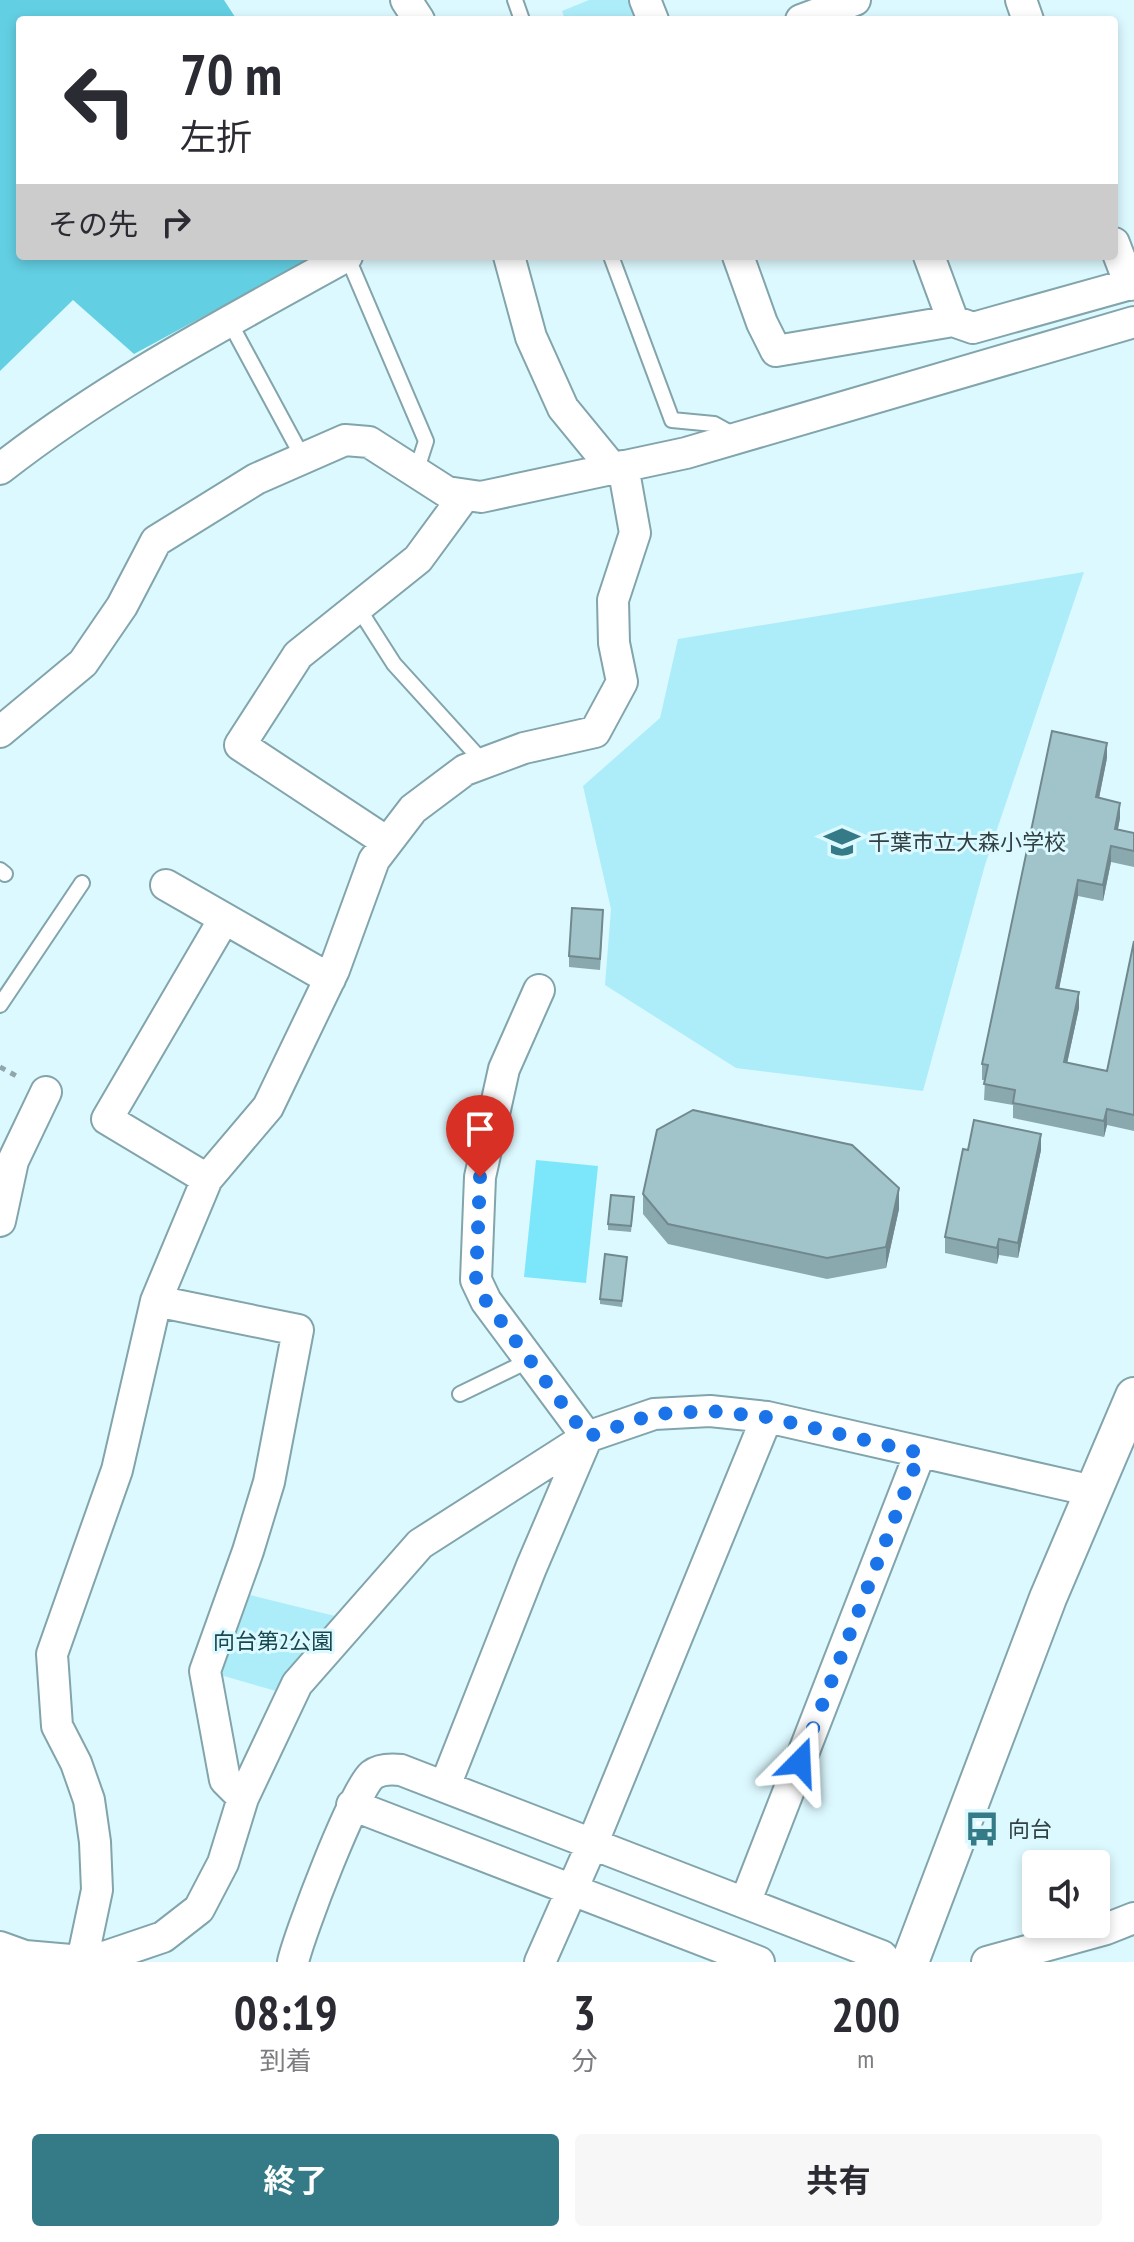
<!DOCTYPE html>
<html lang="ja">
<head>
<meta charset="utf-8">
<style>
	:root { --surface:#fff; --page:#f7f7f7; --text:#2b2b33; --muted:#7c7c81; --accent:#357b87 }
	body { margin:0; font-family:"PT Sans Narrow","Noto Sans JP",sans-serif; background:var(--page); color:var(--text); height:100vh; display:flex; flex-direction:column; font-size:30px; white-space:nowrap }
	* { box-sizing:border-box; margin:0 }
	p { font-size:26px; color:var(--muted) }
	.icon { flex:none; width:44px; height:44px; fill:none; stroke:currentColor; stroke-width:2; stroke-linecap:round; stroke-linejoin:round }
	.map { position:relative; height:1962px; overflow:hidden }
	.drawer { display:flex; flex-direction:column; background:var(--surface); flex:1 }
	.drawer>* { flex:none }
	.guide { position:absolute; left:16px; top:16px; width:1102px; height:244px; border-radius:8px; box-shadow:0 4px 12px #0003; background:#fff; color:var(--text); overflow:hidden }
	.controls { position:absolute; left:1022px; top:1850px; display:grid; gap:16px }
	.controls a { display:grid; place-items:center; width:88px; height:88px; border-radius:8px; background:var(--surface); box-shadow:0 4px 12px #0003; font-size:40px }
	.pin { position:absolute; display:grid; place-items:center; width:68px; height:68px; color:#fff; margin:-82px -34px; border-radius:50% 50% 50% 0; rotate:-45deg; box-shadow:0 0 8px #0007 }
	.pin .icon { rotate:45deg }
	.me { position:absolute; width:88px; margin:-44px; rotate:21deg; stroke-linejoin:round; filter:drop-shadow(0 0 6px #0008) }
	.turn { display:flex; align-items:center; gap:28px; height:168px; padding:0 32px; font-size:36px }
	.turn .icon { width:104px; height:104px; stroke-width:2.5 }
	.turn b { display:block; font-size:56px; line-height:68px }
	.then { display:flex; align-items:center; height:76px; padding:0 32px; background:#0003; gap:16px; font-size:30px }
	.eta { display:flex; justify-content:space-evenly; align-items:center; height:136px; text-align:center }
	.eta b { font-size:48px; font-weight:700; line-height:56px }
	.cta { display:flex; gap:16px; margin-top:auto; padding:16px 32px }
	.cta a { flex:1; height:92px; border-radius:8px; background:var(--accent); color:#fff; font-size:32px; font-weight:700; line-height:92px; text-align:center }
	.cta a+a { background:var(--page); color:var(--text) }
	.map>svg:first-child { display:block }
	.green { fill:#adedf9 }
	.forest { fill:#63cfe3 }
	.water { fill:#7ce7fb }
	.lines { fill:none; stroke-linecap:round; stroke-linejoin:round }
	.service-casing { stroke:#82a4ab; stroke-width:18 }
	.minor-casing { stroke:#82a4ab; stroke-width:34 }
	.tertiary-casing { stroke:#82a4ab; stroke-width:40 }
	.path { stroke:#8fa6ab; stroke-width:5; stroke-dasharray:6 6; stroke-linecap:butt }
	.service { stroke:#fff; stroke-width:14 }
	.minor { stroke:#fff; stroke-width:30 }
	.tertiary { stroke:#fff; stroke-width:36 }
	.wall { fill:#8aa9af }
	.shaded-wall { fill:#71898e }
	.building { fill:#a1c4cb; stroke:#71898e; stroke-width:2 }
	.route { stroke:#1a73e8; stroke-width:14; stroke-dasharray:0 25.2 }
	.labels { text-anchor:middle; dominant-baseline:central; stroke-width:6; stroke-linejoin:round; paint-order:stroke }
	.poi-label { font-size:22px; fill:#314043; stroke:#dcf9ff; text-anchor:start }
	.park-label { font-size:22px; fill:#174850; stroke:#dcf9ff }
</style>
</head>
<body>
<div class="map">
<svg width="1134" height="1962" viewBox="0 0 1134 1962">
	<rect width="100%" height="100%" fill="#dcf9ff"/>
	<path class="green" d="M589,0H636L644,20H565L562,11Z
		M1084,572L985,865L923,1091L736,1068L605,985L611,909L583,786L660,718L678,639Z
		M250,1595L343,1618L283,1693L217,1674Z"/>
	<path class="forest" d="M0,0H224L237,20H20V256H315L134,354L73,300L0,371Z"/>
	<path class="water" d="M536,1160L598,1166L586,1283L524,1277Z"/>
	<g class="lines">
		<g class="service-casing">
			<path id="service" d="M515,0L522,20
				M347,256L426,441L416,472
				M611,256L672,420L714,424L734,435
				M229,321L303,458
				M357,606L394,664L484,763
				M0,870L5,874
				M0,1005L82,883
				M460,1394L530,1360"/>
		</g>
		<g class="minor-casing">
			<path id="minor" d="M406,0L419,20
				M645,0L653,20
				M1021,0L1028,20
				M801,20L855,0
				M1114,243L1130,285
				M509,256L531,337L563,408L613,469
				M738,256L762,323L776,351L953,321L973,328L1134,283
				M929,256L953,321
				M0,469C107,385 228,322 347,256
				M0,732L83,663L122,606L156,541L256,479L345,440L369,442L447,492L481,497L686,453L1134,322
				M387,842L240,745L298,655L418,559L465,495
				M166,885L330,979
				M207,1179L107,1119L224,919
				M0,1221L13,1161L46,1092
				M156,1301L298,1330L269,1482L248,1551L205,1671L225,1780L243,1798
				M445,1786L531,1568L587,1437L486,1301L476,1280L480,1177L504,1069L539,990
				M352,1805L759,1962
				M745,1903L920,1453
				M0,1947L25,1956L82,1961L107,1956L163,1937L199,1909L223,1863L243,1798L297,1684L420,1544L587,1437L654,1414L710,1411L767,1417L1093,1491
				M82,1961L97,1890L95,1842L89,1800L76,1763L57,1726L52,1654L117,1470L156,1301L207,1179L268,1107L334,970L374,860L413,809L465,770L524,748L595,732L622,682L614,643L613,600L635,533L623,466
				M293,1962C299,1935 354,1790 372,1775C380,1769 392,1769 401,1770L882,1956L887,1962
				M540,1962L593,1842L767,1417
				M987,1962L1106,1929L1134,1918"/>
		</g>
		<g class="tertiary-casing">
			<path id="tertiary" d="M910,1962L1048,1598L1134,1396"/>
		</g>
		<path class="path" d="M0,1067L20,1078"/>
		<use href="#service" class="service"/>
		<use href="#minor" class="minor"/>
		<use href="#tertiary" class="tertiary"/>
	</g>
	<path class="wall" d="M1107,758L1099,798L1120,818L1118,829L1134,833V867L1111,862L1103,901L1078,896L1059,988L1079,1008L1067,1063L1107,1071L1134,941V1131L1107,1125L1104,1137L1013,1118V1105L984,1100L985,1080H982V1064Z
		M603,921L600,970L569,967V956Z
		M968,1150H1041L1018,1258L999,1255L997,1264L945,1253V1237Z
		M643,1194L899,1209L886,1268L827,1279L668,1244L643,1214Z
		M634,1203L631,1232L608,1230V1224Z
		M627,1257L622,1307L600,1304V1299Z"/>
	<path class="shaded-wall" d="M1107,743V758L1096,813V797Z
		M1120,803V818L1115,844V829Z
		M1111,846V862L1103,901V885Z
		M1078,880V896L1056,1004V988Z
		M1079,992V1008L1064,1078V1062Z
		M1107,1109V1125L1104,1137V1121Z
		M1041,1134V1150L1018,1258V1243Z
		M899,1188V1209L886,1268V1247Z
		M999,1239V1255L997,1264V1248Z"/>
	<path class="building" d="M1052,731L1107,743L1096,797L1120,803L1115,829L1134,833V851L1111,846L1103,885L1078,880L1056,988L1079,992L1064,1062L1107,1071L1134,941V1115L1107,1109L1104,1121L1013,1103L1015,1090L984,1084L988,1065L982,1064Z
		M572,908L603,910L600,959L569,956Z
		M693,1110L852,1145L899,1188L886,1247L827,1258L668,1224L643,1194L657,1130Z
		M974,1120L1041,1134L1018,1243L999,1239L997,1248L945,1237L963,1149L968,1150Z
		M611,1195L634,1197L631,1226L608,1224Z
		M605,1254L627,1257L622,1301L600,1299Z"/>
	<g class="lines">
		<path class="route" d="M480,1177L476,1280L486,1301L587,1437L654,1414L710,1411L767,1417L920,1453L800,1762"/>
	</g>
	<defs>
		<g id="school-bare" transform="scale(2.76)"><path d="M0-5L7-2L0 1L-7-2ZM-4 1L0 2.5L4 1V4Q0 6-4 4Z" fill="#357b87" stroke="#dcf9ff" stroke-width="2.5" paint-order="stroke"/></g>
		<g id="bus-bare" transform="scale(2.76)"><path d="M-5-6H5V4H4V6H2V4H-2V6H-4V4H-5ZM-3.5-4V0h7V-4ZM-3.5 1.2v1.5H-2V1.2ZM2 1.2v1.5H3.5V1.2Z" fill="#357b87" stroke="#dcf9ff" stroke-width="2.5" paint-order="stroke"/></g>
	</defs>
	<g fill-rule="evenodd">
		<use href="#school-bare" x="842" y="842"/>
		<use href="#bus-bare" x="982" y="1829"/>
	</g>
	<g class="labels">
		<g class="poi-label">
			<text x="868" y="842">千葉市立大森小学校</text>
			<text x="1008" y="1829">向台</text>
		</g>
		<g class="park-label">
			<text x="273" y="1641">向台第2公園</text>
		</g>
	</g>
</svg>
<div class="controls">
<a><svg class="icon" aria-label="sound" viewBox="0 0 24 24"><path d="M4 9h4l5-4v14l-5-4H4zM17 9q2 3 0 6"/></svg></a>
</div>
<div class="pin" style="left:480px;top:1177px;background:#d93025"><svg class="icon" aria-label="arrive" viewBox="0 0 24 24"><path d="M6 21V4h12l-3 4 3 4H6"/></svg></div>
<svg class="me" style="left:800px;top:1762px" viewBox="-20 -20 40 40"><path d="M0-17L14 15 0 8-14 15z" fill="#1a73e8" stroke="#fff" stroke-width="4"/></svg>
<div class="guide">
<div class="turn"><svg class="icon" aria-label="left" viewBox="0 0 24 24"><path d="M17 20v-9H6M10 6l-5 5 5 5"/></svg><div><b>70 m</b>左折</div></div>
<div class="then">その先<svg class="icon" aria-label="right" viewBox="0 0 24 24"><path d="M7 20v-9h11M14 6l5 5-5 5"/></svg></div>
</div>
</div>
<section class="drawer">
<div class="eta">
<div><b>08:19</b><p>到着</p></div>
<div><b>3</b><p>分</p></div>
<div><b>200</b><p>m</p></div>
</div>
<div class="cta"><a>終了</a><a>共有</a></div>
</section>
</body>
</html>
